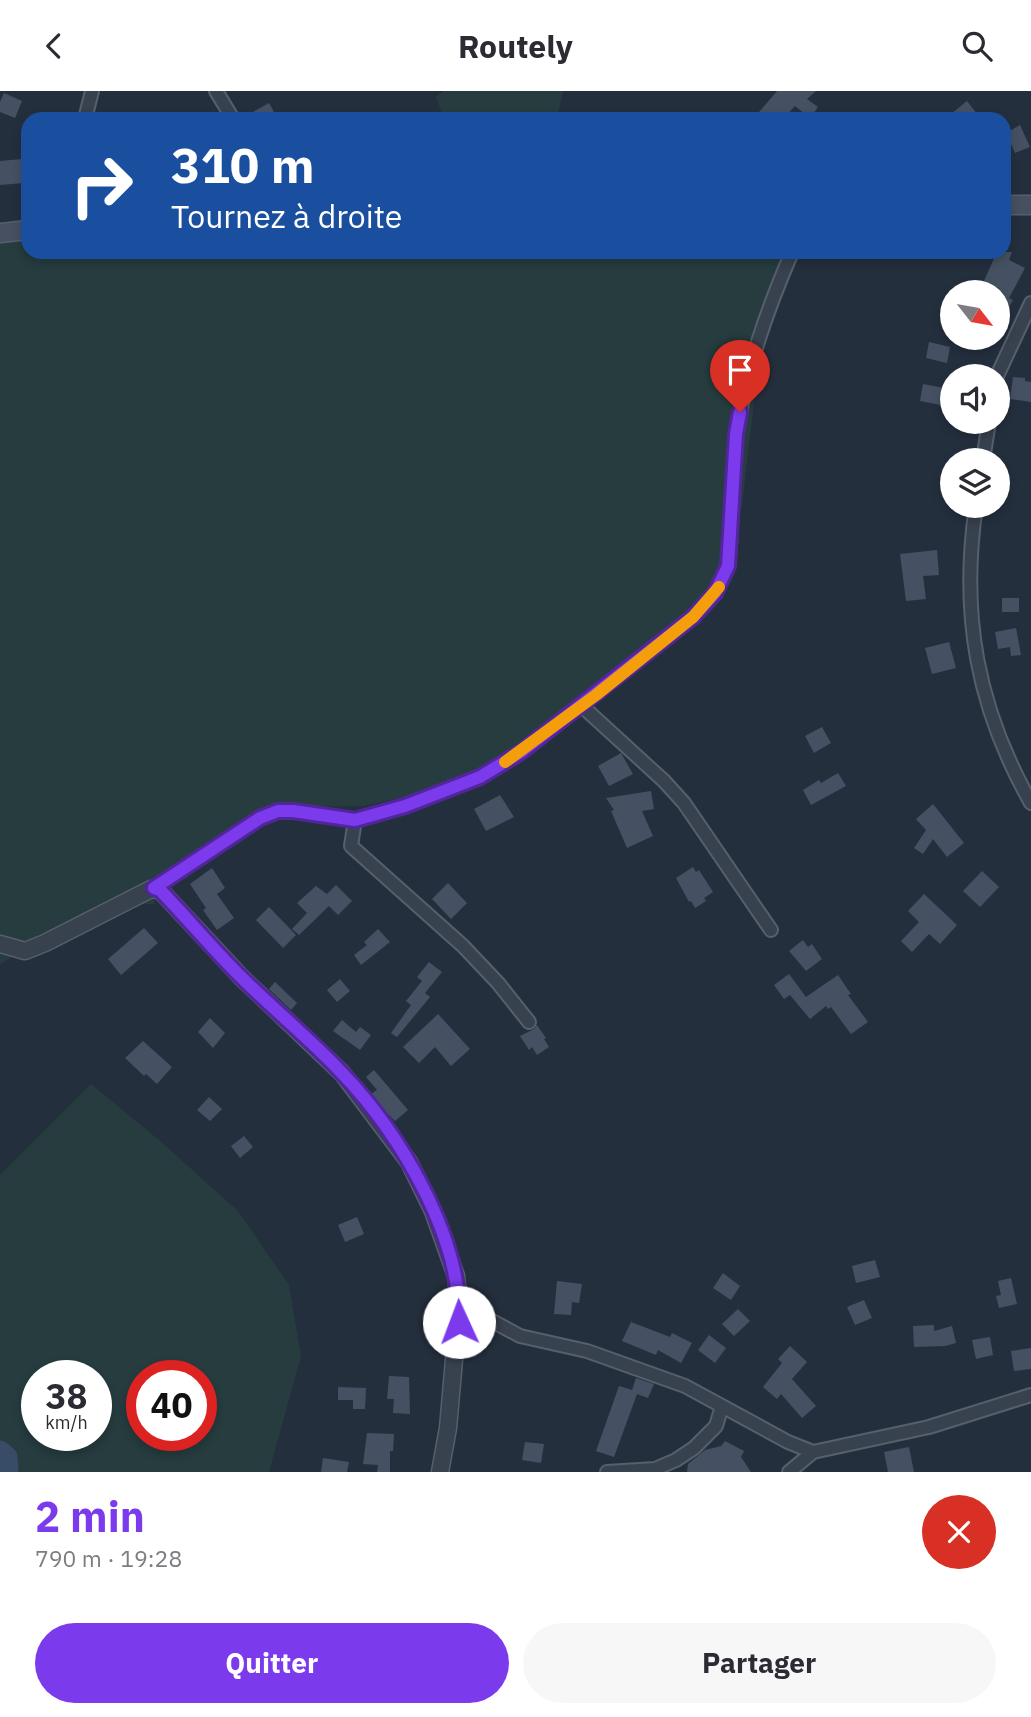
<!DOCTYPE html>
<html lang="fr">
<head>
<meta charset="utf-8">
<style>
	:root { --surface:#fff; --page:#f7f7f7; --text:#2b2b33; --muted:#7c7c81; --accent:#7c3aed }
	body { margin:0; font-family:"IBM Plex Sans",sans-serif; background:var(--page); color:var(--text); height:100vh; display:flex; flex-direction:column; font-size:26px; white-space:nowrap }
	* { box-sizing:border-box; margin:0 }
	p { font-size:23px; color:var(--muted) }
	.icon { flex:none; width:38px; height:38px; fill:none; stroke:currentColor; stroke-width:2; stroke-linecap:round; stroke-linejoin:round }
	.map { position:relative; height:1381px; overflow:hidden }
	.details { display:flex; flex-direction:column; background:var(--surface); flex:1 }
	.details>* { flex:none }
	.banner { position:absolute; left:21px; top:21px; width:990px; height:147px; border-radius:21px; box-shadow:0 4px 10px #0003; background:#1a4fa0; color:#fff; overflow:hidden }
	.needle { width:46px; rotate:121deg }
	.controls { position:absolute; left:940px; top:189px; display:grid; gap:14px }
	.controls a { display:grid; place-items:center; width:70px; height:70px; border-radius:50%; background:var(--surface); box-shadow:0 4px 10px #0003; font-size:35px }
	.speed { position:absolute; left:21px; top:1269px; display:flex; gap:14px; font-size:35px; font-weight:700; text-align:center }
	.speed>* { display:grid; place-content:center; width:91px; height:91px; border-radius:50%; background:var(--surface); box-shadow:0 4px 10px #0003; line-height:1 }
	.speed small { font-size:18px; font-weight:400 }
	.speed .limit { border:10px solid #d22; background:#fff; color:#111 }
	.pin { position:absolute; display:grid; place-items:center; width:60px; height:60px; color:#fff; margin:-72px -30px; border-radius:50% 50% 50% 0; rotate:-45deg; box-shadow:0 0 7px #0007 }
	.pin .icon { rotate:45deg }
	.me { position:absolute; width:77px; margin:-38px; rotate:358deg; stroke-linejoin:round; filter:drop-shadow(0 0 5px #0008) }
	.turn { display:flex; align-items:center; gap:24px; height:147px; padding:0 35px; font-size:32px }
	.turn .icon { width:91px; height:91px; stroke-width:2.5 }
	.turn b { display:block; font-size:49px; line-height:60px }
	.round { display:grid; place-items:center; flex:none; width:74px; height:74px; border-radius:37px; background:var(--page) }
	.headline { display:flex; align-items:center; justify-content:space-between; height:119px; padding:0 35px }
	h1 { font-size:42px; font-weight:700; line-height:52px; color:var(--accent) }
	.action { display:flex; gap:14px; margin-top:auto; padding:14px 35px }
	.action a { flex:1; height:80px; border-radius:42px; background:var(--accent); color:#fff; font-size:28px; font-weight:700; line-height:80px; text-align:center }
	.action a+a { background:var(--page); color:var(--text) }
	header { display:flex; justify-content:space-between; align-items:center; height:91px; padding:0 35px; background:var(--surface); font-size:32px; font-weight:700 }
	.map>svg:first-child { display:block }
	.green { fill:#263c3f; fill-rule:evenodd }
	.lines { fill:none; stroke-linecap:round; stroke-linejoin:round }
	.river { stroke:#394c67; stroke-width:21 }
	.building { fill:#455162 }
	.minor-casing { stroke:#565f6c; stroke-width:16 }
	.tertiary-casing { stroke:#565f6c; stroke-width:19 }
	.secondary-casing { stroke:#565f6c; stroke-width:21 }
	.minor { stroke:#38414e; stroke-width:12 }
	.tertiary { stroke:#38414e; stroke-width:16 }
	.secondary { stroke:#465061; stroke-width:18 }
	.route-casing { stroke:#51269a; stroke-width:18 }
	.route { stroke:#7c3aed; stroke-width:12 }
	.slow { stroke:#f59e0b; stroke-width:12 }
</style>
</head>
<body>
<header><svg class="icon" aria-label="back" viewBox="0 0 24 24"><path d="M15 5l-7 7 7 7"/></svg>Routely<svg class="icon" aria-label="search" viewBox="0 0 24 24"><circle cx="10" cy="10" r="6"/><path d="M15 15l6 6"/></svg></header>
<div class="map">
<svg width="1031" height="1381" viewBox="0 0 1031 1381">
	<rect width="100%" height="100%" fill="#242f3e"/>
	<path class="green" d="M444,0H563L557,28H444L436,6Z
		M28,132V161H802L775,214L757,286L742,414L728,467L694,524L556,629L518,656L481,676L410,705L363,715L292,716L264,730L157,801L154,813H142L16,862L0,874V907V136Z
		M91,993L159,1049L238,1120L289,1194L301,1265L269,1381H0V1084ZM37,1284H96V1344H37ZM142,1284H201V1344H142Z"/>
	<g class="lines">
		<path class="river" d="M0,1360L7,1366L8,1381"/>
	</g>
	<path class="building" d="M777,0H816L807,8L818,16L810,27L795,15L783,28H753Z
		M4,2L22,10L15,27L0,21V11Z
		M967,10L981,28H945Z
		M269,12L278,28H242V27Z
		M1020,34L1030,56L1015,62L1006,42Z
		M22,68L24,92L0,94V70Z
		M997,161H1012L1009,169L1025,177L1009,207L1013,209L1006,222L998,218V201H979Z
		M929,251L950,256L947,272L926,267Z
		M1013,286L1025,287V290L1031,291V311L1010,308Z
		M923,293L944,297L941,314L920,310Z
		M937,459L939,484L923,485L926,508L906,510L900,463Z
		M1002,507H1019V521H1002Z
		M1016,537L1021,564L1011,565L1010,556L998,558L995,541Z
		M949,551L956,577L932,583L925,557Z
		M822,636L831,652L814,662L805,645Z
		M621,662L633,683L609,695L598,675Z
		M838,682L846,695L811,714L803,699L819,689L821,692Z
		M651,700L654,718L642,720L653,745L627,757L611,720L614,719L606,707Z
		M500,704L514,726L486,740L474,718Z
		M933,713L964,752L947,766L933,748L923,763L914,757L926,739L916,728Z
		M693,776L696,781L699,779L713,801L704,807L706,810L695,817L691,810L689,811L676,787Z
		M212,777L225,797L217,803L234,827L217,839L203,819L206,817L190,793Z
		M982,780L999,796L980,816L963,800Z
		M448,792L467,812L451,828L432,808Z
		M336,794L352,810L338,824L329,815L299,844L292,838L307,822L297,812L316,795L327,803Z
		M924,803L957,834L940,853L929,843L912,861L901,850L919,831L908,820Z
		M269,816L296,844L283,857L256,829Z
		M144,837L158,852L121,884L108,868Z
		M378,838L390,851L361,874L354,864L367,854L364,851Z
		M803,849L808,856L812,853L822,868L806,880L789,860Z
		M429,871L442,881L425,902L430,906L397,946L391,942L411,914L406,910L422,890L417,886Z
		M789,883L806,906L838,884L851,903L848,904L868,931L851,943L831,916L828,918L826,915L810,928L790,904L784,908L774,894Z
		M340,888L350,900L337,911L327,899Z
		M275,891L297,912L291,919L269,898Z
		M438,923L470,958L451,975L435,956L419,972L403,956Z
		M210,927L225,942L213,957L198,941Z
		M342,929L356,941L360,936L371,944L360,959L333,940Z
		M537,934L546,947L544,948L549,956L537,964L532,956L529,959L520,945L534,938Z
		M143,950L172,976L157,993L146,983L144,985L125,967Z
		M374,979L408,1019L395,1030L389,1024L388,1025L371,1003L377,999L366,986Z
		M209,1006L222,1018L210,1030L197,1019Z
		M244,1045L253,1056L240,1067L231,1055Z
		M357,1126L364,1143L345,1151L338,1134Z
		M875,1169L880,1186L856,1192L852,1175Z
		M723,1182L740,1195L731,1209L713,1197Z
		M1011,1187L1017,1213L999,1217L996,1205L1001,1204L998,1190Z
		M557,1190L582,1193L579,1212L572,1211L571,1224L554,1223Z
		M864,1209L872,1227L855,1234L847,1216Z
		M738,1218L750,1230L734,1245L722,1233Z
		M631,1231L670,1246L672,1242L692,1252L681,1272L658,1259L656,1264L622,1250Z
		M934,1234V1240L952,1235L956,1252L945,1255L914,1256L913,1235Z
		M709,1244L726,1257L715,1272L698,1259Z
		M990,1246L993,1264L976,1268L972,1249Z
		M790,1255L807,1271L792,1288L816,1315L802,1327L781,1303L777,1308L763,1296L782,1272L778,1268Z
		M1031,1257V1278L1014,1280L1011,1260Z
		M389,1285L409,1286L410,1323L393,1322L394,1308H387Z
		M636,1287L654,1293L648,1307L637,1303L614,1366L596,1360L619,1295L632,1299Z
		M338,1296L366,1297L365,1318H353V1309H338Z
		M367,1342L394,1343L393,1360H390V1381H377L378,1374L363,1373Z
		M725,1350L744,1360L741,1366L751,1381H687L688,1373L705,1359L721,1355Z
		M525,1351L544,1353L541,1372L522,1369Z
		M909,1356L914,1381H888L884,1361Z
		M323,1367L349,1371L347,1381H321Z"/>
	<g class="lines">
		<g class="minor-casing">
			<path id="minor" d="M216,0L233,28
				M85,28L92,0
				M997,285L1031,212
				M983,369L989,331
				M976,415C960,523 977,617 1031,712
				M582,615L664,690L684,712L771,839
				M355,729L351,755L463,855L498,892L529,931
				M154,797L260,727L277,720H293L355,729L405,715L480,686L521,661L693,526C708,510 721,497 728,475C734,431 730,385 737,341C746,278 767,219 792,161
				M459,1212L520,1245L587,1260L685,1295L788,1351L813,1361
				M607,1381L655,1378L676,1369L694,1357L716,1335L722,1315
				M789,1381L813,1361L929,1336L1031,1304"/>
		</g>
		<g class="tertiary-casing">
			<path id="tertiary" d="M0,853L25,860L45,852L151,798L160,799L241,886L342,982L409,1071L433,1120L456,1185L459,1212L448,1337L440,1381"/>
		</g>
		<g class="secondary-casing">
			<path id="secondary" d="M1004,114H1031
				M0,142L28,139"/>
		</g>
		<use href="#minor" class="minor"/>
		<use href="#tertiary" class="tertiary"/>
		<use href="#secondary" class="secondary"/>
	</g>
	<g class="lines">
		<g class="route-casing">
			<path id="route" d="M459,1231C462,1146 399,1041 341,981C309,947 273,918 240,885C212,857 187,827 160,799L154,797L260,727L278,720H293L355,729L405,715L480,686L521,661L693,526L715,502L728,475L736,343L740,321"/>
		</g>
		<use href="#route" class="route"/>
		<path class="slow" d="M505,671L596,604L693,526L719,496"/>
	</g>
</svg>
<div class="controls">
<a><svg class="needle" viewBox="-14 -14 28 28"><path d="M0-13l5 13h-10z" fill="#e53935"/><path d="M0 13l5-13h-10z" fill="#7c7c81"/></svg></a>
<a><svg class="icon" aria-label="sound" viewBox="0 0 24 24"><path d="M4 9h4l5-4v14l-5-4H4zM17 9q2 3 0 6"/></svg></a>
<a><svg class="icon" aria-label="layers" viewBox="0 0 24 24"><path d="M12 4l9 5-9 5-9-5zM3 14l9 5 9-5"/></svg></a>
</div>
<div class="speed"><div>38<small>km/h</small></div><div class="limit">40</div></div>
<div class="pin" style="left:740px;top:321px;background:#d93025"><svg class="icon" aria-label="arrive" viewBox="0 0 24 24"><path d="M6 21V4h12l-3 4 3 4H6"/></svg></div>
<svg class="me" style="left:459px;top:1231px" viewBox="-20 -20 40 40"><circle r="19" fill="#fff"/><path d="M0-13L10 11 0 6-10 11z" fill="#7c3aed"/></svg>
<div class="banner">
<div class="turn"><svg class="icon" aria-label="right" viewBox="0 0 24 24"><path d="M7 20v-9h11M14 6l5 5-5 5"/></svg><div><b>310 m</b>Tournez à droite</div></div>
</div>
</div>
<section class="details">
<div class="headline"><div><h1>2 min</h1><p>790 m · 19:28</p></div><a class="round" style="background:#d93025;color:#fff"><svg class="icon" aria-label="close" viewBox="0 0 24 24"><path d="M6 6l12 12M18 6L6 18"/></svg></a></div>
<div class="action"><a>Quitter</a><a>Partager</a></div>
</section>
</body>
</html>
